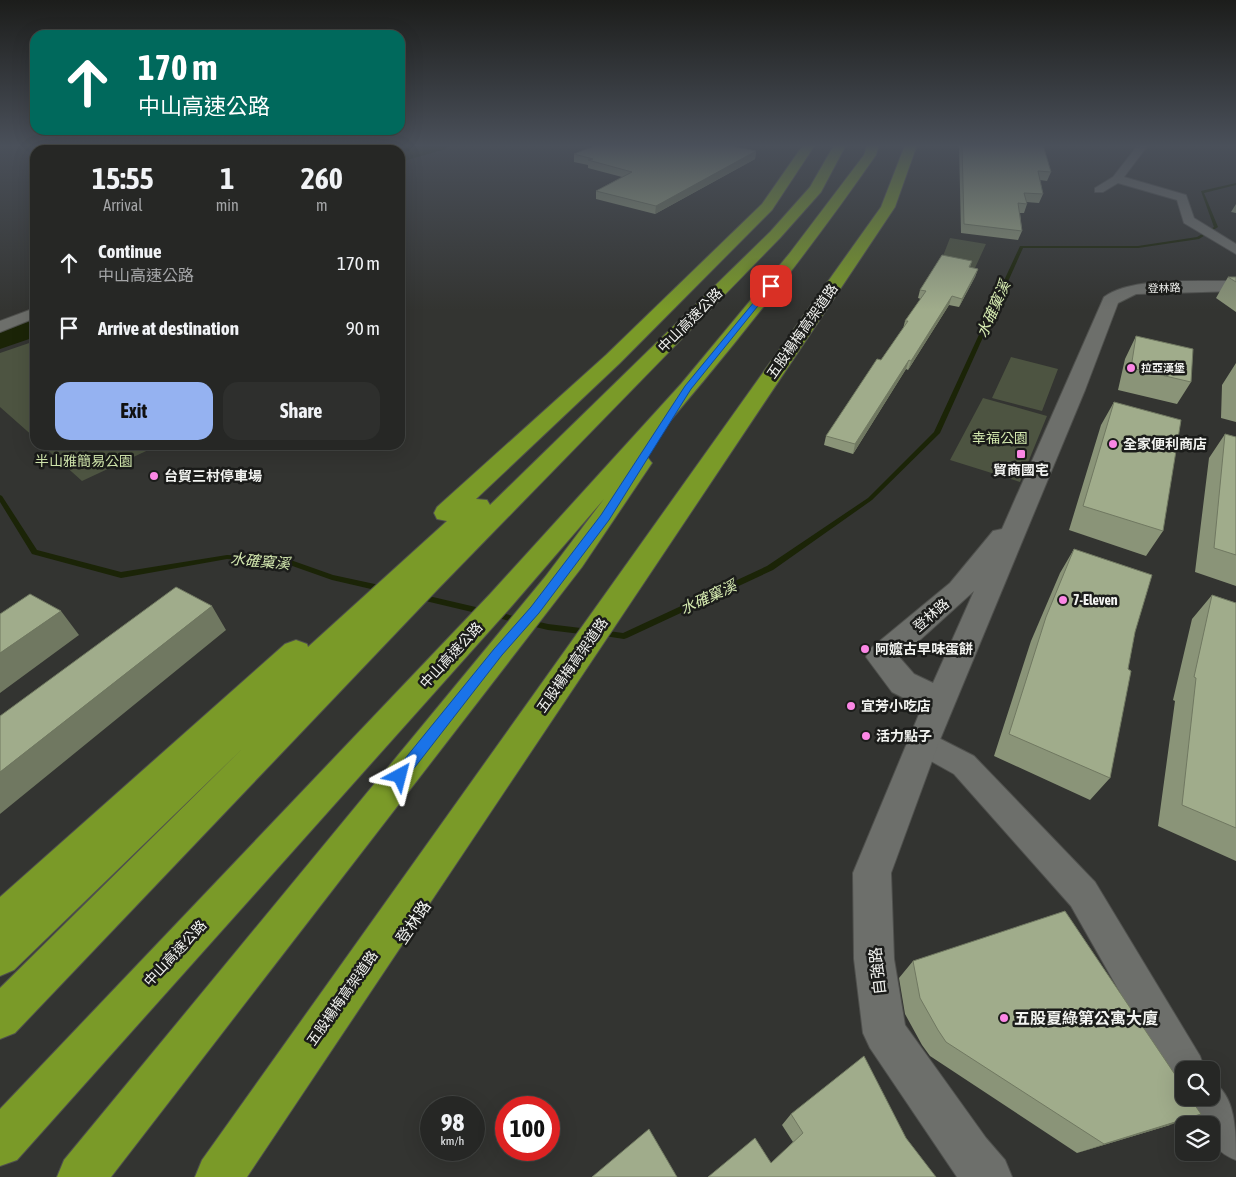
<!DOCTYPE html>
<html lang="en">
<head>
<meta charset="utf-8">
<style>
	:root { --surface:#262725; --page:#2e2f2d; --text:#f1f3f6; --muted:#a4a5a7; --line:#424442; --accent:#95b2f1 }
	body { margin:0; font-family:"Asap Condensed","Noto Sans TC",sans-serif; background:var(--page); color:var(--text); height:100vh; display:flex; flex-direction:column; font-size:19px; white-space:nowrap }
	* { box-sizing:border-box; margin:0 }
	p { font-size:16px; color:var(--muted) }
	.icon { flex:none; width:28px; height:28px; fill:none; stroke:currentColor; stroke-width:2; stroke-linecap:round; stroke-linejoin:round }
	.map { position:relative; flex:1; overflow:hidden }
	.side { position:absolute; left:30px; top:145px; width:375px; height:305px; display:flex; flex-direction:column; background:var(--surface); border-radius:15px; box-shadow:0 5px 20px #0002,0 0 0 1px var(--line) }
	.side>* { flex:none }
	.top-card { position:absolute; left:30px; top:30px; width:375px; height:105px; border-radius:15px; box-shadow:0 5px 20px #0002,0 0 0 1px var(--line); background:#00695c; color:#fff; overflow:hidden }
	.fabs { position:absolute; left:1175px; top:1061px; display:grid; gap:10px }
	.fabs a { display:grid; place-items:center; width:45px; height:45px; border-radius:10px; background:var(--surface); box-shadow:0 5px 20px #0002,0 0 0 1px var(--line); font-size:25px }
	.speed { position:absolute; left:420px; top:1096px; display:flex; gap:10px; font-size:25px; font-weight:700; text-align:center }
	.speed>* { display:grid; place-content:center; width:65px; height:65px; border-radius:50%; background:var(--surface); box-shadow:0 5px 20px #0002,0 0 0 1px var(--line); line-height:1 }
	.speed small { font-size:12px; font-weight:400 }
	.speed .limit { border:8px solid #d22; background:#fff; color:#111 }
	.pin { position:absolute; display:grid; place-items:center; width:42px; height:42px; color:#fff; margin:-21px; border-radius:10px; box-shadow:0 2px 8px #0006 }
	.me { position:absolute; width:55px; margin:-28px; rotate:38deg; stroke-linejoin:round; filter:drop-shadow(0 0 4px #0008) }
	.turn { display:flex; align-items:center; gap:18px; height:105px; padding:0 25px; font-size:22px }
	.turn .icon { width:65px; height:65px; stroke-width:2.5 }
	.turn b { display:block; font-size:35px; line-height:42px }
	.eta { display:flex; justify-content:space-evenly; align-items:center; height:85px; text-align:center }
	.eta b { font-size:30px; font-weight:700; line-height:35px }
	.action { display:flex; gap:10px; margin-top:auto; padding:10px 25px }
	.action a { flex:1; height:58px; border-radius:15px; background:var(--accent); color:#111; font-size:20px; font-weight:700; line-height:58px; text-align:center }
	.action a+a { background:var(--page); color:var(--text) }
	ul { padding:0; list-style:none }
	li { display:flex; align-items:center; gap:15px; height:65px; padding:0 25px }
	li div { flex:1 }
	li b { display:block; font-size:19px }
	li em { font-style:normal }
	.map>svg:first-child { display:block }
	.green { fill:#4d5441 }
	.lines { fill:none; stroke-linecap:round; stroke-linejoin:round }
	.stream { fill:#1b2407; fill-rule:evenodd }
	.river { fill:#1b2407; fill-rule:evenodd }
	.minor-casing { stroke:#4f504d; stroke-width:2 }
	.tertiary-casing { stroke:#4f504d; stroke-width:2 }
	.motorway-casing { stroke:#4f504d; stroke-width:2 }
	.minor { fill:#6d6f6b; fill-rule:evenodd }
	.tertiary { fill:#6d6f6b; fill-rule:evenodd }
	.motorway { fill:#7a9a28; fill-rule:evenodd }
	.wall { fill:#8a9478 }
	.shaded-wall { fill:#707861 }
	.building { fill:#a0ac8b; stroke:#707861 }
	.route { fill:#1a73e8; stroke:#114b97 }
	.poi-dot { fill:#fb87e5; stroke:#1b1c1a; stroke-width:2 }
	.labels { text-anchor:middle; dominant-baseline:central; stroke-width:5; stroke-linejoin:round; paint-order:stroke }
	.far-street-label { font-size:11px; fill:#f2f3f0; stroke:#1b1c1a }
	.far-poi-label { font-size:11px; font-weight:bold; fill:#f2f3f0; stroke:#1b1c1a; text-anchor:start }
	.street-label { font-size:14px; fill:#f2f3f0; stroke:#1b1c1a }
	.park-label { font-size:14px; fill:#d3e8ae; stroke:#1b1c1a }
	.poi-label { font-size:14px; font-weight:bold; fill:#f2f3f0; stroke:#1b1c1a; text-anchor:start }
	.water-label { font-size:15px; font-style:italic; fill:#d5eab0; stroke:#1b1c1a }
	.near-street-label { font-size:16px; fill:#f2f3f0; stroke:#1b1c1a }
	.near-poi-label { font-size:16px; font-weight:bold; fill:#f2f3f0; stroke:#1b1c1a; text-anchor:start }
</style>
</head>
<body>
<div class="map">
<svg width="1236" height="1177" viewBox="0 0 1236 1177">
	<rect width="100%" height="100%" fill="#333431"/>
	<path class="green" d="M950,238L986,244L975,268L941,261Z
		M35,341V438L0,407V353Z
		M1011,357L1058,369L1042,411L992,398Z
		M983,398L1047,416L1020,482L950,460Z
		M42,445H159L82,481Z"/>
	<g class="lines">
		<path class="stream" d="M1236,183V185L1204,193L1218,227L1199,239L1138,248H1023L940,433L872,500L773,570L627,638L624,639L598,635L597,633L598,631L601,630L623,633L767,566L868,498L934,432L1020,246H1138L1197,237L1214,227L1201,191Z
			M0,495L2,496L37,550L121,572L227,555L285,558L333,575L384,586L388,589L384,592L332,580L284,563L227,559L121,578L32,554L0,502Z
			M420,594L548,624L589,629L592,630L593,632L592,634L589,635L548,630L417,599L416,597L417,595Z"/>
		<path class="river" d="M418,145H449L446,149L400,162L399,150Z
			M35,317V337L0,349V329Z"/>
		<g class="minor-casing">
			<path id="minor" d="M279,145H292L301,150H287Z
				M390,145H407L394,150H377Z
				M1138,145H1148L1124,177L1186,195L1194,218L1236,244V254L1184,223L1177,200L1118,183L1103,192H1095V188L1113,177Z
				M35,308V318L0,332V321Z
				M923,730L974,756L1095,882L1200,1056L1205,1070H1184V1088L1172,1084L1071,906L954,774L913,751L909,742L913,733Z
				M1211,1081C1236,1094 1236,1132 1236,1160C1218,1153 1211,1144 1211,1125H1201L1186,1098H1211Z"/>
		</g>
		<g class="tertiary-casing">
			<path id="tertiary" d="M1236,281V291L1136,294L1118,303L1085,390L939,742L891,873L894,959L905,1025L986,1138L1005,1160L1012,1177H957L870,1048L863,1033L854,959L853,873L922,707L892,692L866,657L870,649L950,583L993,531L1002,529L1104,297C1133,276 1199,282 1236,281ZM974,591L933,683L914,674L900,658Z"/>
		</g>
		<g class="motorway-casing">
			<path id="motorway" d="M803,145H815L772,210L620,363L476,499L487,500L490,505L770,232L810,187L834,145H846L821,192L780,238L437,590L15,1033L0,1039V988L242,749L14,970L0,976V897L285,644L296,640L307,644L308,647L447,521L437,519L434,513L437,507L606,355L762,204Z
				M867,145H879L876,155C803,260 724,359 640,456L648,458L652,463L582,567L111,1177H57L64,1160L545,577L604,499L510,608L17,1160L0,1166V1109L490,594L681,384L789,254L864,155Z
				M905,145H917L895,207L247,1177H195L202,1160L881,207Z"/>
		</g>
		<use href="#minor" class="minor"/>
		<use href="#tertiary" class="tertiary"/>
		<use href="#motorway" class="motorway"/>
	</g>
	<path class="wall" d="M959,145H1043L1051,172L1047,181L1040,180L1043,194L1039,203L1026,202L1027,204L1024,213H1020L1022,231L1018,240L961,233Z
		M756,151L755,159L655,214L596,199V191L622,177L588,168V165L574,162V154Z
		M1236,204V213L1231,212Z
		M972,261L970,267L978,269L975,277L959,307L949,305L908,370L906,369L853,454L824,445L826,436L881,360L903,329L905,321L921,299L918,298L920,290Z
		M1228,277H1236V312L1216,298Z
		M1136,336L1191,382L1177,404L1118,390L1125,359Z
		M1236,363V422L1221,418L1222,385Z
		M1114,402L1163,531L1146,556L1069,530L1101,425Z
		M1225,434L1236,437V586L1195,572L1209,458Z
		M1074,549L1135,632L1128,669L1110,778L1090,800L994,756L1031,641L1060,573Z
		M1212,595L1236,603V861L1158,826L1175,701L1173,700L1192,619Z
		M913,961L1170,1125L1077,1153L930,1056L922,1045L905,1014L899,978Z
		M791,1114L906,1138L771,1163L793,1142L782,1125Z"/>
	<path class="shaded-wall" d="M756,151L755,159L655,214L656,206Z
		M978,269L975,277L959,307L962,299Z
		M952,296L949,305L908,370L911,361Z
		M909,360L906,369L853,454L855,444Z
		M212,606L226,630L0,814V772Z
		M61,611L79,635L0,693V653Z
		M1201,1114L1170,1125L1077,1153L1104,1144Z"/>
	<path class="building" d="M597,145H727L756,151L656,206L596,191L632,172L588,160L593,159L574,154Z
		M962,145H1043L1051,172L1038,171L1043,194L1024,193L1027,204L1018,203L1022,231L964,224Z
		M942,255L972,261L969,267L978,269L962,299L952,296L911,361L909,360L855,444L826,436L877,359L881,360L908,321H905L926,291L920,290Z
		M1228,277H1236V282Z
		M1136,336L1193,349L1191,382L1131,368Z
		M1114,402L1181,420L1163,531L1083,506Z
		M1225,434L1236,437V555L1214,548Z
		M1074,549L1152,575L1135,632L1128,669L1131,671L1110,778L1009,734L1046,617Z
		M176,587L212,606L0,772V716Z
		M30,594L61,611L0,653V614Z
		M1212,595L1236,603V828L1182,805L1196,678L1194,677Z
		M1065,911L1184,1088V1098H1190L1201,1114L1104,1144L946,1042L938,1030L920,998L913,961Z
		M864,1056L906,1138L936,1177H708L755,1138L771,1163L803,1133L791,1114Z
		M649,1129L677,1177H592Z"/>
	<linearGradient id="sky" x2="0" y2="1"><stop stop-color="#1c1d1b"/><stop offset="0.47" stop-color="#4a505a"/><stop offset="1" stop-color="#4a505a" stop-opacity="0"/></linearGradient>
	<rect width="1236" height="310" fill="url(#sky)"/>
	<path class="route" d="M768,285L774,286L691,389L609,520L539,613L502,655L405,780L400,782L395,780L393,776L395,771L494,649L531,607L601,515L685,386Z"/>
	<g class="poi-dot">
		<circle cx="1131" cy="368" r="5"/>
		<circle cx="1113" cy="444" r="5"/>
		<rect x="1016" y="449" width="10" height="10" rx="2.5"/>
		<circle cx="154" cy="476" r="5"/>
		<circle cx="1063" cy="600" r="5"/>
		<circle cx="865" cy="649" r="5"/>
		<circle cx="851" cy="706" r="5"/>
		<circle cx="866" cy="736" r="5"/>
		<circle cx="1004" cy="1018" r="5"/>
	</g>
	<g class="labels">
		<g class="far-street-label">
			<text transform="translate(1164 288) rotate(-2)">登林路</text>
		</g>
		<g class="far-poi-label">
			<text x="1141" y="368">拉亞漢堡</text>
		</g>
		<g class="street-label">
			<text transform="translate(690 320) rotate(-45)">中山高速公路</text>
			<text transform="translate(802 331) rotate(-55)">五股楊梅高架道路</text>
			<text transform="translate(931 615) rotate(-41)">登林路</text>
			<text transform="translate(451 655) rotate(-47)">中山高速公路</text>
			<text transform="translate(572 665) rotate(-55)">五股楊梅高架道路</text>
			<text transform="translate(175 953) rotate(-47)">中山高速公路</text>
			<text transform="translate(342 998) rotate(-55)">五股楊梅高架道路</text>
		</g>
		<g class="park-label">
			<text x="1000" y="438">幸福公園</text>
			<text x="84" y="461">半山雅簡易公園</text>
		</g>
		<g class="poi-label">
			<text x="1123" y="444">全家便利商店</text>
			<text x="1021" y="470" text-anchor="middle">貿商國宅</text>
			<text x="164" y="476">台貿三村停車場</text>
			<text x="1073" y="600">7-Eleven</text>
			<text x="875" y="649">阿嬤古早味蛋餅</text>
			<text x="861" y="706">宜芳小吃店</text>
			<text x="876" y="736">活力點子</text>
		</g>
		<g class="water-label">
			<text transform="translate(993 309) rotate(-66)">水確窠溪</text>
			<text transform="translate(260 561) rotate(5)">水確窠溪</text>
			<text transform="translate(708 597) rotate(-25)">水確窠溪</text>
		</g>
		<g class="near-street-label">
			<text transform="translate(413 922) rotate(-56)">登林路</text>
			<text transform="translate(877 971) rotate(-96)">自強路</text>
		</g>
		<g class="near-poi-label">
			<text x="1014" y="1018">五股夏綠第公寓大廈</text>
		</g>
	</g>
</svg>
<div class="fabs">
<a><svg class="icon" aria-label="search" viewBox="0 0 24 24"><circle cx="10" cy="10" r="6"/><path d="M15 15l6 6"/></svg></a>
<a><svg class="icon" aria-label="layers" viewBox="0 0 24 24"><path d="M12 4l9 5-9 5-9-5zM3 14l9 5 9-5"/></svg></a>
</div>
<div class="speed"><div>98<small>km/h</small></div><div class="limit">100</div></div>
<div class="pin" style="left:771px;top:286px;background:#d93025"><svg class="icon" aria-label="arrive" viewBox="0 0 24 24"><path d="M6 21V4h12l-3 4 3 4H6"/></svg></div>
<svg class="me" style="left:400px;top:776px" viewBox="-20 -20 40 40"><path d="M0-17L14 15 0 8-14 15z" fill="#1a73e8" stroke="#fff" stroke-width="4"/></svg>
<div class="top-card">
<div class="turn"><svg class="icon" aria-label="ahead" viewBox="0 0 24 24"><path d="M12 20V5M6 11l6-6 6 6"/></svg><div><b>170 m</b>中山高速公路</div></div>
</div>
<section class="side">
<div class="eta">
<div><b>15:55</b><p>Arrival</p></div>
<div><b>1</b><p>min</p></div>
<div><b>260</b><p>m</p></div>
</div>
<ul>
<li><svg class="icon" aria-label="ahead" viewBox="0 0 24 24"><path d="M12 20V5M6 11l6-6 6 6"/></svg><div><b>Continue</b><p>中山高速公路</p></div><em>170 m</em></li>
<li><svg class="icon" aria-label="arrive" viewBox="0 0 24 24"><path d="M6 21V4h12l-3 4 3 4H6"/></svg><div><b>Arrive at destination</b></div><em>90 m</em></li>
</ul>
<div class="action"><a>Exit</a><a>Share</a></div>
</section>
</div>
</body>
</html>
